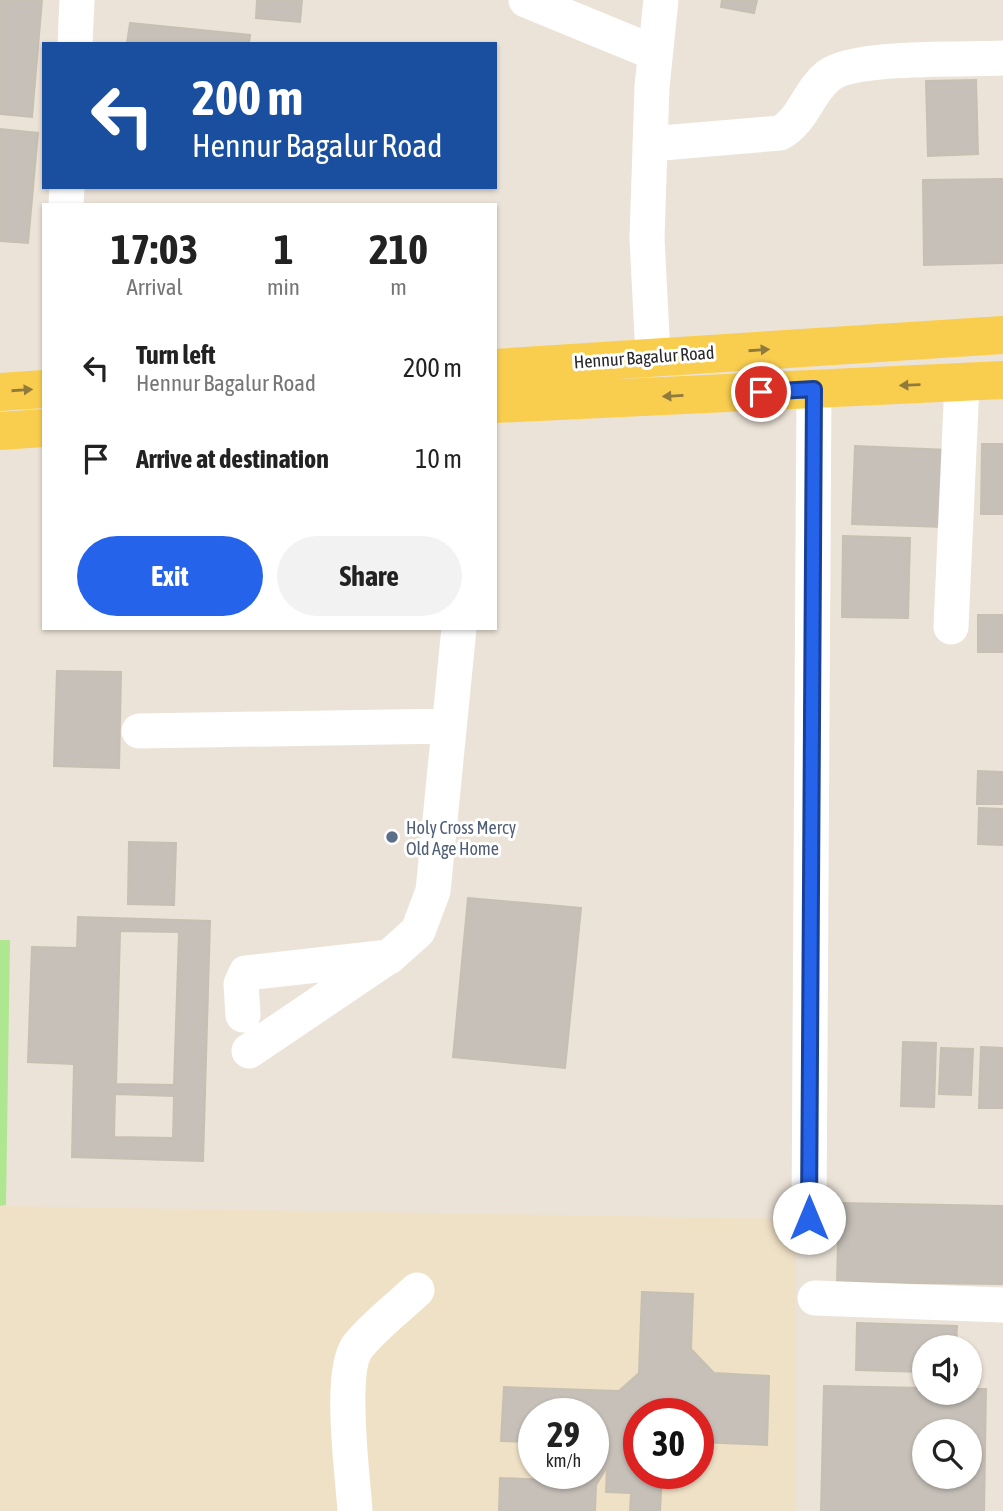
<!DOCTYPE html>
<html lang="en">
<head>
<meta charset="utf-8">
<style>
	:root { --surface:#fff; --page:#f2f2f2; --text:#222; --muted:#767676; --accent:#2563eb }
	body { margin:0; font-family:"Asap Condensed",sans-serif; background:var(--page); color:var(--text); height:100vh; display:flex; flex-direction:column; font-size:26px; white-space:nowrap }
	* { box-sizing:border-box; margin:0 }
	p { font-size:23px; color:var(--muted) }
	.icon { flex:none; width:38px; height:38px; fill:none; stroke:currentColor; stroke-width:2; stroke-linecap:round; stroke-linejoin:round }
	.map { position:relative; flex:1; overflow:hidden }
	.panel { position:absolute; left:42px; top:203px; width:455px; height:427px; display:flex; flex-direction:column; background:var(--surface); border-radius:0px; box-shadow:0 2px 5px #0004 }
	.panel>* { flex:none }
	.banner { position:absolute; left:42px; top:42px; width:455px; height:147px; border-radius:0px; box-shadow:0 2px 5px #0004; background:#1a4fa0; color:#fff; overflow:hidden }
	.buttons { position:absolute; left:912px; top:1335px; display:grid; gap:14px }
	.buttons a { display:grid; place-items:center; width:70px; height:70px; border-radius:50%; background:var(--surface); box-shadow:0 2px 5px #0004; font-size:35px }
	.speed { position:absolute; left:518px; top:1398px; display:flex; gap:14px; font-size:35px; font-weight:700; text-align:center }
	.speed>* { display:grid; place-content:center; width:91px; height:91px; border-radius:50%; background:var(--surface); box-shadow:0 2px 5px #0004; line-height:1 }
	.speed small { font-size:18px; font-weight:400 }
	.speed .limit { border:10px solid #d22; background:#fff; color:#111 }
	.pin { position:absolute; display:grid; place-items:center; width:60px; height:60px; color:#fff; margin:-30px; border:4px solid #fff; border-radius:50%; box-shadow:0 2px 7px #0007 }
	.me { position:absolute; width:77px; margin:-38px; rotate:0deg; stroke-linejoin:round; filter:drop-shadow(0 0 5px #0008) }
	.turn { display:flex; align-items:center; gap:24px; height:147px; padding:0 35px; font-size:32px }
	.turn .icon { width:91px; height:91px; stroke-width:2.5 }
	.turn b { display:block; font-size:49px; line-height:60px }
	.eta { display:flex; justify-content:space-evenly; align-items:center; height:119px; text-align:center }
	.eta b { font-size:42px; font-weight:700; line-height:49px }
	.action { display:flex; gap:14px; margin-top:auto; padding:14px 35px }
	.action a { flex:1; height:80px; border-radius:42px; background:var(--accent); color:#fff; font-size:28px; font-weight:700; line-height:80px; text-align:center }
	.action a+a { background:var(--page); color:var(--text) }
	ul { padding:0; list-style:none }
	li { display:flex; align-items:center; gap:21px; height:91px; padding:0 35px }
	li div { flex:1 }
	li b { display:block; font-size:26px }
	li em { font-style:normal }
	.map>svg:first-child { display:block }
	.education { fill:#efe1c6; fill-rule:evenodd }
	.green { fill:#afe690 }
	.building { fill:#c6c0b8; stroke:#c7bfb2; stroke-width:2; fill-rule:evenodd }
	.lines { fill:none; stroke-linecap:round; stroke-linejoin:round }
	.minor { stroke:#fff; stroke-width:35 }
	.major { stroke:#f9ce4f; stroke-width:38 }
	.oneway { fill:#907b3c }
	.route-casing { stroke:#184099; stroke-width:18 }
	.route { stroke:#2563eb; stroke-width:12 }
	.service-dot { fill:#5c6f8a; stroke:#fff; stroke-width:2.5 }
	.labels { text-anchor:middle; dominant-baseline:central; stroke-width:6; stroke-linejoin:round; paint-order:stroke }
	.street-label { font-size:18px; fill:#282828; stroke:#fff }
	.service-label { font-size:18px; fill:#4e5e75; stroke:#fff; text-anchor:start }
</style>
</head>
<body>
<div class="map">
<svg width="1003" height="1511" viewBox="0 0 1003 1511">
	<rect width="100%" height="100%" fill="#ece3d8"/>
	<path class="education" d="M0,1206L796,1219V1511H0ZM534,1414H593V1474H534ZM639,1414H698V1474H639Z"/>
	<path class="green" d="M0,940H10L6,1205L0,1206Z"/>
	<path class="building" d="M0,0H42L32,117L0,114Z
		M257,0H302L300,22L256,18Z
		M722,0H757L754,13L721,7Z
		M130,23L250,35L249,44H127Z
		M976,80L978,154L928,156L926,81Z
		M0,129L38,133L28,243L0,241Z
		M1003,179V263L924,265L923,180Z
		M982,444H1003V514H981Z
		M855,446L949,450L946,527L852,524Z
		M843,536L910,538L908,618L842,617Z
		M978,615H1003V652H978Z
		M57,671L121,672L119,768L54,766Z
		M978,771L1003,772V804H977Z
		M979,808L1003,809V845L978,844Z
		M129,842L176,843L174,905L128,904Z
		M468,898L581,908L565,1068L453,1057Z
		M78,917L210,921L203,1161L72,1157L74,1064L28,1062L32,947L77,948ZM120,931L179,932L174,1085L116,1084ZM115,1094L174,1096L173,1138L114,1137Z
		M903,1042L936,1043L934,1107L901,1106Z
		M981,1047L1003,1048V1108H979Z
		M941,1048L973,1049L971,1095L939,1094Z
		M839,1203L1003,1206V1284L837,1282Z
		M642,1292L693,1294L691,1349L714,1373L769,1376L767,1445L698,1442V1414H639V1474H662L660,1511H630L631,1493L606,1492L607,1467L596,1485L595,1511H499L500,1478L574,1481V1474H593V1414H534V1442L501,1441L504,1387L619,1391L639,1373Z
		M857,1323L957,1326L956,1348H924V1372L856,1370Z
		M824,1386L924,1388V1393H970V1389H986L984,1511H821ZM924,1432H970V1477H924Z"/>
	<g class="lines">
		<path class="minor" d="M526,0L655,53
			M75,44L77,0
			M650,144L780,133C803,121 808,92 828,76C853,55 966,60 1003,58
			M66,205L67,187
			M653,356L647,238L652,87L661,0
			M951,627L962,383
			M139,731L449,726
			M243,1015L241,984L246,973L389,957L418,931L433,891L459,628
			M249,1051L385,959
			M809,1218L814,389
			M815,1298L1003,1305
			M355,1511C353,1477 338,1371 358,1346C374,1326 398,1308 417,1290"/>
		<path class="major" d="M495,368L1003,335
			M0,392L44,389
			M495,404L1003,380
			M0,431L44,428"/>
	</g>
	<defs><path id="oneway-solid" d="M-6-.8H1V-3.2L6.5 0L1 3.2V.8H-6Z" transform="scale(1.75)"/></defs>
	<g class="oneway">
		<use href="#oneway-solid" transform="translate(759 350) rotate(-4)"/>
		<use href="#oneway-solid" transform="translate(910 385) rotate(178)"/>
		<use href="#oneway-solid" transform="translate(22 390) rotate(-4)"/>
		<use href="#oneway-solid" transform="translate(673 396) rotate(177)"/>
	</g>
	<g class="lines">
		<g class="route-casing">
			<path id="route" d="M761,392L814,389L809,1218"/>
		</g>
		<use href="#route" class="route"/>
	</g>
	<circle class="service-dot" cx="392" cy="837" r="7"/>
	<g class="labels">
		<g class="street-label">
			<text transform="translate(644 357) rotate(-4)">Hennur Bagalur Road</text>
		</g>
		<g class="service-label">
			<text x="406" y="827">Holy Cross Mercy<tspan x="406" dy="21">Old Age Home</tspan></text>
		</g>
	</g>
</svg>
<div class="buttons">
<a><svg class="icon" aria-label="sound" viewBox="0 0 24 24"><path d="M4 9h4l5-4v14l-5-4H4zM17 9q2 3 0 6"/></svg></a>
<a><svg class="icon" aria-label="search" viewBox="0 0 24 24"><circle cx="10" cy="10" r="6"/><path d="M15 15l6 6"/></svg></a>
</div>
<div class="speed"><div>29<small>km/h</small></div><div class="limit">30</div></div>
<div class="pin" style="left:761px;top:392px;background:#d93025"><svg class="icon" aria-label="arrive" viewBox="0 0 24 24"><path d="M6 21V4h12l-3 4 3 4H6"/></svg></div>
<svg class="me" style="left:809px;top:1218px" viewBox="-20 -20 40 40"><circle r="19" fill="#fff"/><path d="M0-13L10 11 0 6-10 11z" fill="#2563eb"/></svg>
<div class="banner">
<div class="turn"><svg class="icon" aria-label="left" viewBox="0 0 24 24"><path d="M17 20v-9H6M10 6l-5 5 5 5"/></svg><div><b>200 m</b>Hennur Bagalur Road</div></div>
</div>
<section class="panel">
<div class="eta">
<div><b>17:03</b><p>Arrival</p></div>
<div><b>1</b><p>min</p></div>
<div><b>210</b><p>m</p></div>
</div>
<ul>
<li><svg class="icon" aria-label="left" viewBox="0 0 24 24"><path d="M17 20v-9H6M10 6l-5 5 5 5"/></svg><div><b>Turn left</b><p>Hennur Bagalur Road</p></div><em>200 m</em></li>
<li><svg class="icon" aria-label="arrive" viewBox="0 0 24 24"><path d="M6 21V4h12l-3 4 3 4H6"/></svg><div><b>Arrive at destination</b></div><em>10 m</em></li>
</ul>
<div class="action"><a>Exit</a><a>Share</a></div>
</section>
</div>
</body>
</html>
